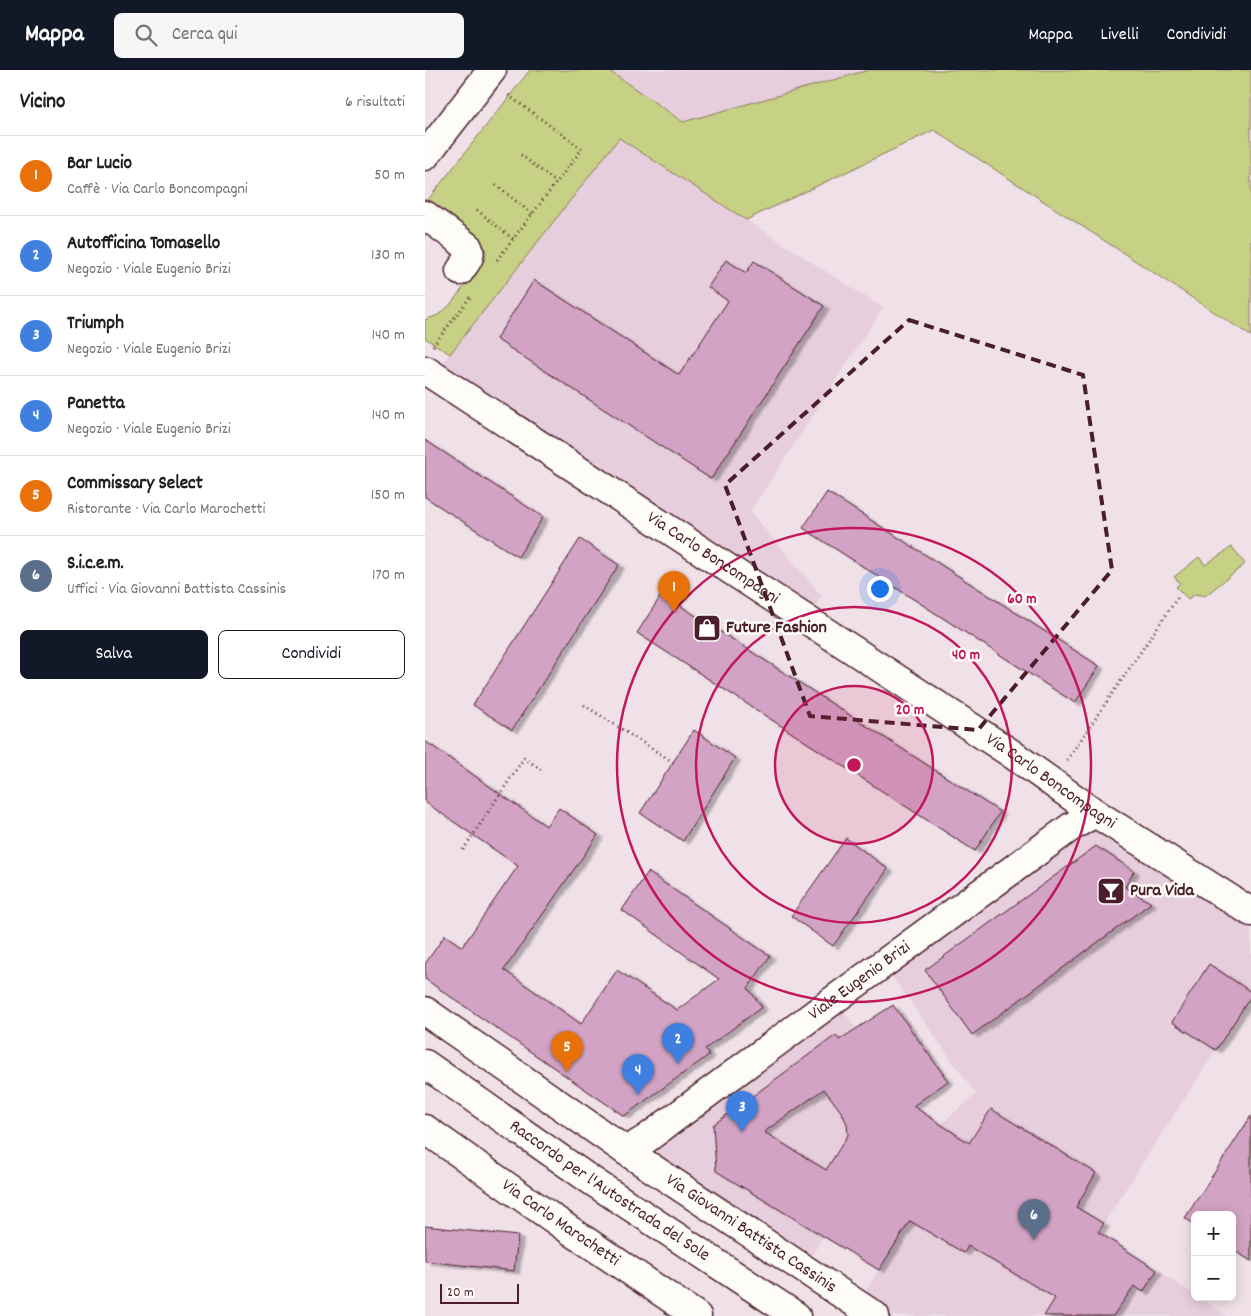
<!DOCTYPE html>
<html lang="it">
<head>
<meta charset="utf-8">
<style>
	body { margin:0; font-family:Dekko,sans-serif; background:#f6f6f6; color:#202124 }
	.controls { position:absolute; right:15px; bottom:15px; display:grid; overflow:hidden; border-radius:8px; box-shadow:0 2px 12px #0003 }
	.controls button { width:45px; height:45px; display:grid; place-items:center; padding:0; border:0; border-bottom:1px solid #e0e0e0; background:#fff; color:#202124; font:25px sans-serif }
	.scale { position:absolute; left:15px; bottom:12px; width:79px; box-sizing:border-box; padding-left:5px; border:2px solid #4a1f2b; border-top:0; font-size:14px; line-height:18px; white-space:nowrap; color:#4a1f2b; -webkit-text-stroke:4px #fdfcf7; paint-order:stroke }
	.you { position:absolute; left:454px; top:518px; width:18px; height:18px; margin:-12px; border:4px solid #fff; border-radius:50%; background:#1a73e8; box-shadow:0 0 0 8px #1a73e833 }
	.badge { display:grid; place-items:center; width:32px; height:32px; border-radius:50%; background:#111827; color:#fff; font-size:16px; font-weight:700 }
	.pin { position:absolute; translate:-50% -41px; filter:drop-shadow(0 1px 2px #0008) }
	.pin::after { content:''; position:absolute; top:26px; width:18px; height:15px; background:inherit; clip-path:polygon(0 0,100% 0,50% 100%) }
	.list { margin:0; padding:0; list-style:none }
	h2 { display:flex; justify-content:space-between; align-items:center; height:65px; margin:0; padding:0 20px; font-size:21px }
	h2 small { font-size:16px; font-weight:400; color:#757577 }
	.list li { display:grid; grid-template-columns:32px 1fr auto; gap:15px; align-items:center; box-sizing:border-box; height:80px; padding:0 20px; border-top:1px solid #e0e0e0 }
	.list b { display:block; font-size:19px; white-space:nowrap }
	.list p { margin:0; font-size:16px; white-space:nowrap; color:#757577 }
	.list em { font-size:16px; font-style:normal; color:#757577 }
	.actions { display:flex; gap:10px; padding:15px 20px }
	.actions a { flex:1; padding:11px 0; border:1px solid #111827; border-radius:8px; text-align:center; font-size:18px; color:#111827 }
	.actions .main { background:#111827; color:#fff }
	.icon { flex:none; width:28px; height:28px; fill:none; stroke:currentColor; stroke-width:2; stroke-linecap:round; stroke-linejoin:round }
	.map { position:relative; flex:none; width:826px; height:1246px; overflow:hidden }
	header { display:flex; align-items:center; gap:30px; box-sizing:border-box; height:70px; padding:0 25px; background:#111827; color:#fff }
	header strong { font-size:24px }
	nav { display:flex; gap:28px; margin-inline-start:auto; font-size:18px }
	.search { width:350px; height:45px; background:#f6f6f6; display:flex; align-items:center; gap:12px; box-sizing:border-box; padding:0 18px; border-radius:8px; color:#757577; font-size:19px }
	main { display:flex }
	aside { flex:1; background:#fff }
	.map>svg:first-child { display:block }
	.built { fill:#e7cedd }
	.green { fill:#c6d185; stroke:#887858 }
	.building { fill:#d2a3c4; stroke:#4a1f2b; fill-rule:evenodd; filter:url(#shadow) }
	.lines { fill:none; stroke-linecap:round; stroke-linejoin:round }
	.minor-casing { stroke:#4a1f2b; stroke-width:31 }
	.major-casing { stroke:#4a1f2b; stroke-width:31 }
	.highway-casing { stroke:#4a1f2b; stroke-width:31 }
	.path { stroke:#4a1f2b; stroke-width:3; stroke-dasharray:1 4; stroke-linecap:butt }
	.minor { stroke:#fdfcf7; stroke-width:28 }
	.major { stroke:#fdfcf7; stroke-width:28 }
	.highway { stroke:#fdfcf7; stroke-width:28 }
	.marked { fill:none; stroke:#4a1f2b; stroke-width:4; stroke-dasharray:10 6; stroke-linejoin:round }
	.ring { fill:none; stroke:#c2185b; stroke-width:2.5 }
	.labels { text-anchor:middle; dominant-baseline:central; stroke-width:5; stroke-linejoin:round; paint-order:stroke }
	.street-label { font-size:18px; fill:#4a1f2b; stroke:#fdfcf7 }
	.poi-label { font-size:18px; font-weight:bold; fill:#4a1f2b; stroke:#fdfcf7; text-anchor:start }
	.centre { fill:#c2185b; stroke:#fdfcf7; stroke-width:2.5 }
	.ring-label { font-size:15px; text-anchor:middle; font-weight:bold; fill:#c2185b; stroke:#fdfcf7; stroke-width:5; stroke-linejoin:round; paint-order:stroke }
</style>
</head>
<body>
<header>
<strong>Mappa</strong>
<div class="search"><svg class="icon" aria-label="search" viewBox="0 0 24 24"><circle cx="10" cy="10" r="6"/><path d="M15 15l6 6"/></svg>Cerca qui</div>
<nav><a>Mappa</a><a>Livelli</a><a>Condividi</a></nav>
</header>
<main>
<aside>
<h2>Vicino<small>6 risultati</small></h2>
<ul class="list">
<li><span class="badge" style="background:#e8710a">1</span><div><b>Bar Lucio</b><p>Caffè · Via Carlo Boncompagni</p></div><em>50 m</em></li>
<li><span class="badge" style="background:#3f7fe0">2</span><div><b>Autofficina Tomasello</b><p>Negozio · Viale Eugenio Brizi</p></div><em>130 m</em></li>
<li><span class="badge" style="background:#3f7fe0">3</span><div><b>Triumph</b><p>Negozio · Viale Eugenio Brizi</p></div><em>140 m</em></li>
<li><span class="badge" style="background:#3f7fe0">4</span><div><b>Panetta</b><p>Negozio · Viale Eugenio Brizi</p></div><em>140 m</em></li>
<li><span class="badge" style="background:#e8710a">5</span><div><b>Commissary Select</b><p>Ristorante · Via Carlo Marochetti</p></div><em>150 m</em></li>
<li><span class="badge" style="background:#5c6f8a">6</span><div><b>S.i.c.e.m.</b><p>Uffici · Via Giovanni Battista Cassinis</p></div><em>170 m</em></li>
</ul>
<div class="actions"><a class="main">Salva</a><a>Condividi</a></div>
</aside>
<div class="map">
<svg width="826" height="1246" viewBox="0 0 826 1246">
	<defs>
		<filter id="shadow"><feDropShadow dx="5.5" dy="3" stdDeviation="1" flood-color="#0004"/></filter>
	</defs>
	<rect width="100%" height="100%" fill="#f0e1e8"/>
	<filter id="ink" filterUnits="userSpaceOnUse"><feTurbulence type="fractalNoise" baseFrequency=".02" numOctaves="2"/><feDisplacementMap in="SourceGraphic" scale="10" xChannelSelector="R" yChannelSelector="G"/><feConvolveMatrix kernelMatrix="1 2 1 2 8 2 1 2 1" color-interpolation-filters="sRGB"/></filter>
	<g filter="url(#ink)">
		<path class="built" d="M183 0H444L258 52Z
			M194 68 458 238 325 442 397 526 382 550 8 305Z
			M657 750 826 842V926L673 1162 770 1225V1227H774L802 1246H450L432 1234 476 1165 422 1131 378 1198 201 1081 410 929 484 1034 516 1054 551 1024 458 894Z"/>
		<path class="green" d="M105 0H183L258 52 444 0H826V266L509 60 321 150 194 68 25 284 0 268V250L13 245 24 236 59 191C63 182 61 177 54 170L2 131Z
			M807 477 820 494 780 526 770 524 763 529 751 517 755 513 749 507 774 487 780 495Z"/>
		<path class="building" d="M301 190 321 203 329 191 399 236 286 409 71 269 109 210 254 305 303 231 283 217Z
			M0 370 118 447 93 487 0 427Z
			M402 422 674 596 650 633 378 458Z
			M155 469 194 495 87 660 48 635Z
			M237 524 575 742 550 781 212 563Z
			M269 660 310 688 258 771 215 743Z
			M0 671 121 756 134 738 173 765 79 900 156 954 192 900 252 940 294 909 197 840 223 802 345 886 323 918 337 937 280 979 284 985 199 1046 0 909V894L20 865 37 877 93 796 0 732Z
			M421 768 463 799 408 876 366 846Z
			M671 776 709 801 700 817 726 833 547 965 500 900Z
			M784 894 826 922V926L791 980 747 952Z
			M468 935 523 1011 488 1036 544 1073 566 1039 671 1103 651 1137 679 1154 673 1162 732 1200 718 1222 709 1216 688 1246H619L630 1228 543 1176 539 1183 485 1151 454 1200 291 1101 288 1055 411 965 414 970ZM399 1019 417 1043 422 1054 423 1065 401 1100 339 1062Z
			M826 1046V1191L807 1179V1145H770V1155L760 1148Z
			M0 1156 93 1166 89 1201 0 1191Z"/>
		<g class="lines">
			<defs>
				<g id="minor">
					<path d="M0 86 67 0"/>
					<path d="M0 145 43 177C48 186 40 193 35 201"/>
					<path id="s1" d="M0 300 584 682 670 743 826 842"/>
					<path id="s2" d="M201 1081 221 1069 410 929 646 757 670 743"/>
				</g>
				<g id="major">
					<path id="s3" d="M0 941 201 1081 450 1246"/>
				</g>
				<g id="highway">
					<path id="s4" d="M0 994 164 1109 371 1246"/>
					<path id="s5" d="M0 1059 143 1159 272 1246"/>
				</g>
			</defs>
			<use href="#minor" class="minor-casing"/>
			<use href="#major" class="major-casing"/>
			<use href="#highway" class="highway-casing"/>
			<path class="path" d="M96 85 131 112
				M71 115 107 144
				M52 140 88 169
				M72 190 157 79 83 25
				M8 276 45 227
				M159 635 248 692
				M642 690 753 527
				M38 780 99 688 117 700"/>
			<use href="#minor" class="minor"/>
			<use href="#major" class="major"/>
			<use href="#highway" class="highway"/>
		</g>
	</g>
	<path class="marked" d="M484 250 658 305 687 500 553 660 385 646 300 415Z"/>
	<circle cx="429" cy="695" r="79" fill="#c2185b" fill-opacity=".12"/>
	<g class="ring">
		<circle cx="429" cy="695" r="79"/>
		<circle cx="429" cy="695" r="158"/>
		<circle cx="429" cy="695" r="237"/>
	</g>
	<defs>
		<symbol id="shop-square" viewBox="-11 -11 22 22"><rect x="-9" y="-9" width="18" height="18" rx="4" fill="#4a1f2b" stroke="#fdfcf7"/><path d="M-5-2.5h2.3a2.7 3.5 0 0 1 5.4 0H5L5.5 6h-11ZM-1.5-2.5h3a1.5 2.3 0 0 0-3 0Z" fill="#fff"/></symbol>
		<symbol id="bar-square" viewBox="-11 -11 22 22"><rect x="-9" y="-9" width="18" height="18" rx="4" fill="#4a1f2b" stroke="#fdfcf7"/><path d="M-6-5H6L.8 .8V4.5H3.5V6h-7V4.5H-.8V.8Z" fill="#fff"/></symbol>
	</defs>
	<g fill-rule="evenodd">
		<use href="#shop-square" x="266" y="542" width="32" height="32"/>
		<use href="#bar-square" x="670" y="805" width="32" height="32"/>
	</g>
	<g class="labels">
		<g class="street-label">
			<text stroke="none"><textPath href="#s1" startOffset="344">Via Carlo Boncompagni</textPath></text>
			<text stroke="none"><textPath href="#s1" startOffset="749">Via Carlo Boncompagni</textPath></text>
			<text stroke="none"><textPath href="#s2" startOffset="289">Viale Eugenio Brizi</textPath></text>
			<text stroke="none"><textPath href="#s4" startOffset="224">Raccordo per l'Autostrada del Sole</textPath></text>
			<text stroke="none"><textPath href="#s5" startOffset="165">Via Carlo Marochetti</textPath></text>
			<text stroke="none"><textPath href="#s3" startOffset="395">Via Giovanni Battista Cassinis</textPath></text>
		</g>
		<g class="poi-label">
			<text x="301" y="558">Future Fashion</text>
			<text x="705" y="821">Pura Vida</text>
		</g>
	</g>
	<circle cx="429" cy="695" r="8" class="centre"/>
	<g class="ring-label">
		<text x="597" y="533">60 m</text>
		<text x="541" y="589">40 m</text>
		<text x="485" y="644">20 m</text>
	</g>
</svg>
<div class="controls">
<button>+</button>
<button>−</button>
</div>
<div class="scale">20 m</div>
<div class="you"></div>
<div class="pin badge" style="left:249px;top:542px;background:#e8710a">1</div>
<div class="pin badge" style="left:253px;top:994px;background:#3f7fe0">2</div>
<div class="pin badge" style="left:317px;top:1062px;background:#3f7fe0">3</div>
<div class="pin badge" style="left:213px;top:1025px;background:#3f7fe0">4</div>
<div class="pin badge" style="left:142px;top:1002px;background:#e8710a">5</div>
<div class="pin badge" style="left:609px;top:1170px;background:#5c6f8a">6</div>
</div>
</main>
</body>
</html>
